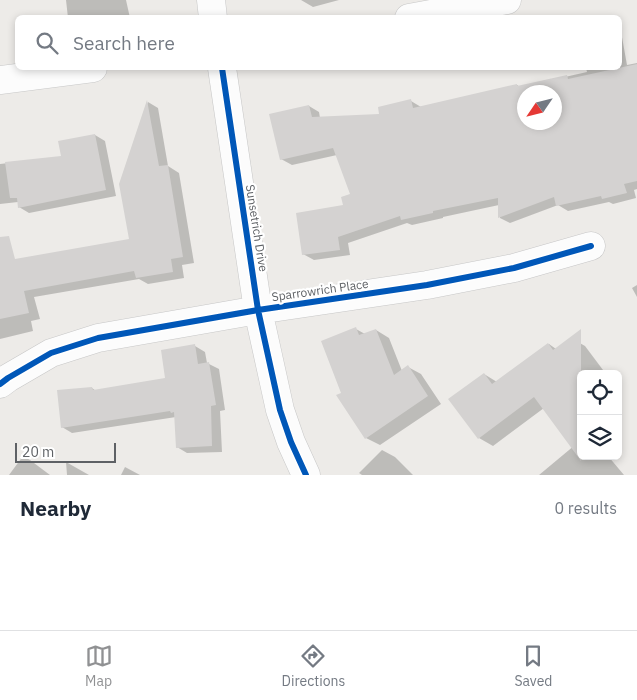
<!DOCTYPE html>
<html lang="en">
<head>
<meta charset="utf-8">
<style>
	body { margin:0; font-family:"IBM Plex Sans",sans-serif; background:#f6f6f7; color:#1f2937 }
	.controls { position:absolute; right:15px; bottom:15px; display:grid; overflow:hidden; border-radius:8px; box-shadow:0 2px 8px #0003 }
	.controls button { width:45px; height:45px; display:grid; place-items:center; padding:0; border:0; border-bottom:1px solid #e0e1e3; background:#fff; color:#1f2937; font:25px sans-serif }
	.compass { position:absolute; left:517px; top:85px; width:45px; height:45px; border-radius:50%; background:#fff; box-shadow:0 2px 8px #0003; rotate:235deg }
	.scale { position:absolute; left:15px; bottom:12px; width:101px; box-sizing:border-box; padding-left:5px; border:2px solid #5e6165; border-top:0; font-size:14px; line-height:18px; white-space:nowrap; color:#5e6165; -webkit-text-stroke:4px #fff; paint-order:stroke }
	.list { margin:0; padding:0; list-style:none }
	h2 { display:flex; justify-content:space-between; align-items:center; height:65px; margin:0; padding:0 20px; font-size:21px }
	h2 small { font-size:16px; font-weight:400; color:#747a83 }
	.icon { flex:none; width:28px; height:28px; fill:none; stroke:currentColor; stroke-width:2; stroke-linecap:round; stroke-linejoin:round }
	.map { position:relative; flex:none; width:637px; height:475px; overflow:hidden }
	.search { position:absolute; background:#fff; box-shadow:0 2px 8px #0003; left:15px; right:15px; top:15px; height:55px; display:flex; align-items:center; gap:12px; box-sizing:border-box; padding:0 18px; border-radius:8px; color:#747a83; font-size:19px }
	.sheet { height:155px; background:#fff }
	nav { display:flex; justify-content:space-around; align-items:center; box-sizing:border-box; height:70px; border-top:1px solid #e0e1e3; background:#fff; font-size:14px; color:#747a83 }
	nav a { display:grid; justify-items:center; gap:2px }
	nav .on { color:#909193 }
	.map>svg:first-child { display:block }
	.shadow { fill:#0003; fill-rule:evenodd }
	.building { fill:#d4d2d1; fill-rule:evenodd }
	.lines { fill:none; stroke-linecap:round; stroke-linejoin:round }
	.street-casing { stroke:#c7c7c7; stroke-width:29 }
	.secondary-casing { stroke:#c7c7c7; stroke-width:29 }
	.street { stroke:#fcfcfc; stroke-width:28 }
	.secondary { stroke:#fcfcfc; stroke-width:28 }
	.cycleway-casing { stroke:#fff; stroke-width:9 }
	.cycleway { stroke:#0057b8; stroke-width:6 }
	.labels { text-anchor:middle; dominant-baseline:central; stroke-width:4.5; stroke-linejoin:round; paint-order:stroke }
	.street-label { font-size:12px; fill:#5e6165; stroke:#fff }
</style>
</head>
<body>
<div class="map">
<svg width="637" height="475" viewBox="0 0 637 475">
	<rect width="100%" height="100%" fill="#edebe8"/>
	<path class="shadow" d="M66 0H126L130 18H68Z
		M301 0H339L313 7Z
		M620 26 627 65 637 63V189L634 190 636 198 613 204 609 202 568 211 558 205 510 223 500 218 499 205 443 217V218L412 225 407 223 348 243 350 255 314 260 303 254 345 206 351 195 337 155 292 165 281 159 309 106 319 112 320 118 381 115 411 101 421 107 517 85 520 87 587 72 586 68H620ZM524 92H554V122H524Z
		M148 102 158 108 168 166 179 173 194 263 182 265 184 278 148 284 139 279 34 297 40 319 31 321 33 331 0 339V263L130 240 120 184Z
		M95 135 105 141 116 196 29 213 19 207 18 202 0 204V164L62 157Z
		M637 285V297L632 288Z
		M356 329 365 334 376 330 389 338 402 371 408 367 421 374 441 404 380 445 366 438 343 393Z
		M571 338 585 346 606 374H581L544 408 493 446 479 438 484 374 497 382 549 344 556 349Z
		M195 346 205 352 207 363 219 369 225 410 220 411 222 452 187 453 177 447 176 417 72 433 62 427 92 388 96 391 167 379Z
		M581 440V456H608L624 475H539Z
		M382 450 395 457 413 475H362L359 473Z
		M23 456 30 460 50 475H9Z
		M66 462 89 475H67Z
		M125 467 140 475H121Z"/>
	<path class="building" d="M637 64V181L624 184 627 193 602 199 601 196 556 206 554 197 498 218V198L433 211V213L401 220 400 216 338 237 340 250 302 255 296 213 343 205 341 197 350 194 333 148 280 160 269 114 309 105 312 117 379 114 378 107 411 99 413 108 517 84V86L567 75 568 79ZM524 92H554V122H524Z
		M147 100 159 166 168 165 183 257 171 259 173 272 136 278 134 271 24 291 29 313 0 319V237L9 236 15 259 129 239 119 184Z
		M95 134 106 190 18 208 17 198H10L5 162 61 156 58 141Z
		M356 327 359 335 376 329 394 375 408 365 428 396 365 439 336 395 341 393 321 341Z
		M581 329V461L534 397 478 439 448 399 484 373 492 384 548 343 553 350Z
		M195 344 198 364 209 362 216 405 211 406 212 446 176 448 174 412 171 413 170 411 61 428 57 390 92 387 93 390 165 378 161 350Z"/>
	<g class="lines">
		<defs>
			<path id="street" d="M211 0 213 18
				M222 68 258 310 280 410 291 442 306 475
				M0 384 8 378 51 353 98 338 258 310 427 285 514 268 591 246"/>
			<path id="secondary" d="M409 18 507 0
				M0 80 93 68"/>
		</defs>
		<use href="#street" class="street-casing"/>
		<use href="#secondary" class="secondary-casing"/>
		<use href="#street" class="street"/>
		<use href="#secondary" class="secondary"/>
		<defs>
			<path id="cycleway" d="M222 68 258 310 280 410 291 442 306 475
				M0 384 8 378 51 353 98 338 258 310 427 285 514 268 591 246"/>
		</defs>
		<use href="#cycleway" class="cycleway-casing"/>
		<use href="#cycleway" class="cycleway"/>
	</g>
	<g class="labels">
		<g class="street-label">
			<text transform="translate(257 228) rotate(81)">Sunsetrich Drive</text>
			<text transform="translate(320 290) rotate(-8)">Sparrowrich Place</text>
		</g>
	</g>
</svg>
<div class="controls">
<button><svg class="icon" aria-label="locate" viewBox="0 0 24 24"><circle cx="12" cy="12" r="6"/><path d="M12 2v4M12 18v4M2 12h4M18 12h4"/></svg></button>
<button><svg class="icon" aria-label="layers" viewBox="0 0 24 24"><path d="M12 4l9 5-9 5-9-5zM3 14l9 5 9-5"/></svg></button>
</div>
<svg class="compass" viewBox="-18 -18 36 36"><path d="M0-13l5 13h-10z" fill="#e53935"/><path d="M0 13l5-13h-10z" fill="#747a83"/></svg>
<div class="scale">20 m</div>
<div class="search"><svg class="icon" aria-label="search" viewBox="0 0 24 24"><circle cx="10" cy="10" r="6"/><path d="M15 15l6 6"/></svg>Search here</div>
</div>
<section class="sheet">
<h2>Nearby<small>0 results</small></h2>
<ul class="list">
</ul>
</section>
<nav>
<a class="on"><svg class="icon" aria-label="map" viewBox="0 0 24 24"><path d="M3 6l6-2 6 2 6-2v14l-6 2-6-2-6 2zM9 4v14M15 6v14"/></svg>Map</a>
<a><svg class="icon" aria-label="directions" viewBox="0 0 24 24"><path d="M12 3l9 9-9 9-9-9zM9 14v-3h6M13 9l2 2-2 2"/></svg>Directions</a>
<a><svg class="icon" aria-label="saved" viewBox="0 0 24 24"><path d="M7 4h10v16l-5-4-5 4z"/></svg>Saved</a>
</nav>
</body>
</html>
